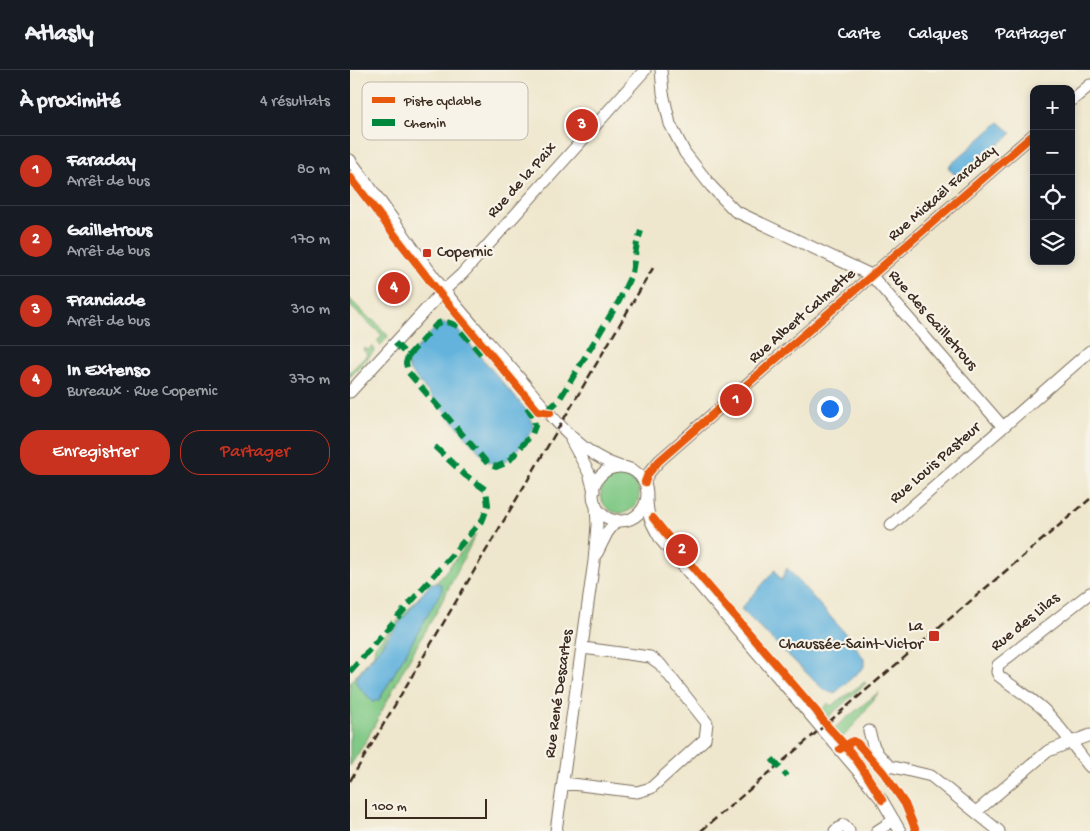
<!DOCTYPE html>
<html lang="fr">
<head>
<meta charset="utf-8">
<style>
	body { margin:0; font-family:"Gochi Hand",sans-serif; background:#20242c; color:#f1f3f6 }
	.controls { position:absolute; right:15px; top:15px; display:grid; overflow:hidden; border-radius:10px; box-shadow:0 2px 8px #0003 }
	.controls button { width:45px; height:45px; display:grid; place-items:center; padding:0; border:0; border-bottom:1px solid #363941; background:#171b24; color:#f1f3f6; font:25px sans-serif }
	.scale { position:absolute; left:15px; bottom:12px; width:122px; box-sizing:border-box; padding-left:5px; border:2px solid #3b2a1e; border-top:0; font-size:14px; line-height:18px; white-space:nowrap; color:#3b2a1e; -webkit-text-stroke:4px #f7f3e8; paint-order:stroke }
	.you { position:absolute; left:479px; top:338px; width:18px; height:18px; margin:-12px; border:4px solid #fff; border-radius:50%; background:#1a73e8; box-shadow:0 0 0 8px #1a73e833 }
	.badge { display:grid; place-items:center; width:32px; height:32px; border-radius:50%; background:#c8321e; color:#fff; font-size:16px; font-weight:700 }
	.pin { position:absolute; translate:-50% -50%; border:2px solid #fff; box-shadow:0 1px 5px #0006 }
	.list { margin:0; padding:0; list-style:none }
	h2 { display:flex; justify-content:space-between; align-items:center; height:65px; margin:0; padding:0 20px; font-size:21px }
	h2 small { font-size:16px; font-weight:400; color:#9ea1a6 }
	.list li { display:grid; grid-template-columns:32px 1fr auto; gap:15px; align-items:center; box-sizing:border-box; height:70px; padding:0 20px; border-top:1px solid #363941 }
	.list b { display:block; font-size:19px; white-space:nowrap }
	.list p { margin:0; font-size:16px; white-space:nowrap; color:#9ea1a6 }
	.list em { font-size:16px; font-style:normal; color:#9ea1a6 }
	.actions { display:flex; gap:10px; padding:15px 20px }
	.actions a { flex:1; padding:11px 0; border:1px solid #c8321e; border-radius:20px; text-align:center; font-size:18px; color:#c8321e }
	.actions .main { background:#c8321e; color:#fff }
	.icon { flex:none; width:28px; height:28px; fill:none; stroke:currentColor; stroke-width:2; stroke-linecap:round; stroke-linejoin:round }
	.map { position:relative; flex:none; width:740px; height:761px; overflow:hidden }
	header { display:flex; align-items:center; gap:30px; box-sizing:border-box; height:70px; padding:0 25px; background:#171b24; border-bottom:1px solid #363941 }
	header strong { font-size:24px }
	nav { display:flex; gap:28px; margin-inline-start:auto; font-size:18px }
	main { display:flex }
	aside { flex:1; background:#171b24 }
	.map>svg:first-child { display:block }
	.green { fill:#81c986; stroke:#5e7a52 }
	.water { fill:#63b3dd; stroke:#4f6e7e }
	.lines { fill:none; stroke-linecap:round; stroke-linejoin:round }
	.minor-casing { stroke:#7a6c5b; stroke-width:13 }
	.minor { stroke:#fff; stroke-width:11 }
	.rail { stroke:#3b2a1e; stroke-width:2.5; stroke-dasharray:8 4; stroke-linecap:butt }
	.quiet { stroke:#00873e; stroke-width:6; stroke-dasharray:12 6; stroke-linecap:butt }
	.cycleway-casing { stroke:#f7f3e8; stroke-width:11 }
	.cycleway { stroke:#e8590c; stroke-width:8 }
	.poi-dot { fill:#c8321e; stroke:#f7f3e8; stroke-width:2 }
	.labels { text-anchor:middle; dominant-baseline:central; stroke-width:4.5; stroke-linejoin:round; paint-order:stroke }
	.street-label { font-size:16px; fill:#3b2a1e; stroke:#f7f3e8 }
	.poi-label { font-size:16px; fill:#3b2a1e; stroke:#f7f3e8; text-anchor:start }
	.key { fill:#f7f3e8; stroke:#bfb7ab; stroke-width:1 }
	.key-label { font-size:14px; fill:#3b2a1e }
</style>
</head>
<body>
<header>
<strong>Atlasly</strong>
<nav><a>Carte</a><a>Calques</a><a>Partager</a></nav>
</header>
<main>
<aside>
<h2>À proximité<small>4 résultats</small></h2>
<ul class="list">
<li><span class="badge">1</span><div><b>Faraday</b><p>Arrêt de bus</p></div><em>80 m</em></li>
<li><span class="badge">2</span><div><b>Gailletrous</b><p>Arrêt de bus</p></div><em>170 m</em></li>
<li><span class="badge">3</span><div><b>Franciade</b><p>Arrêt de bus</p></div><em>310 m</em></li>
<li><span class="badge">4</span><div><b>In Extenso</b><p>Bureaux · Rue Copernic</p></div><em>370 m</em></li>
</ul>
<div class="actions"><a class="main">Enregistrer</a><a>Partager</a></div>
</aside>
<div class="map">
<svg width="740" height="761" viewBox="0 0 740 761">
	<rect width="100%" height="100%" fill="#f7f3e8"/>
	<filter id="ink" filterUnits="userSpaceOnUse"><feTurbulence type="fractalNoise" baseFrequency=".02" numOctaves="2"/><feDisplacementMap in="SourceGraphic" scale="10" xChannelSelector="R" yChannelSelector="G"/><feConvolveMatrix kernelMatrix="1 2 1 2 8 2 1 2 1" color-interpolation-filters="sRGB"/></filter>
	<filter id="wash" filterUnits="userSpaceOnUse"><feTurbulence type="fractalNoise" baseFrequency=".0096" numOctaves="4" result="noise"/><feDisplacementMap in="SourceGraphic" scale="20" xChannelSelector="R" yChannelSelector="G"/><feGaussianBlur stdDeviation="1.12" result="paint"/><feColorMatrix in="noise" values="0 0 0 0 0 0 0 0 0 0 0 0 0 0 0 0 0 1.4 0 .05"/><feComposite in="paint" operator="in"/></filter>
	<g filter="url(#wash)">
		<rect width="100%" height="100%" fill="#efe7cd"/>
		<path class="green" d="M0 229 21 250H24L38 266 31 275 27 272 32 265 0 236Z
			M22 276 25 280 0 307V302L18 284 13 280 14 278 18 280Z
			M251 424a19 19 0 1 1 38 0a19 19 0 1 1-38 0Z
			M126 464 87 541 58 591 16 671 0 696V613L24 584 25 576 72 524C62 543 36 561 30 579 27 587 29 619 29 630L58 579 91 515 86 513Z
			M515 612 516 613 474 651 471 640 478 633 481 636Z
			M529 622 509 649 492 668 482 660Z"/>
		<path class="water" d="M649 52 662 63 609 110 598 97Z
			M94 253 104 256 178 342C180 346 183 352 183 357 182 365 157 393 149 394 145 395 142 393 138 392L59 300 57 292 59 287 88 255Z
			M437 498 501 570 514 589V597L485 623 474 620 391 539 425 500 431 511Z
			M81 513H86L91 514 92 520 29 630 23 632 6 613V608Z"/>
	</g>
	<g filter="url(#ink)">
		<g class="lines">
			<defs>
				<path id="minor" d="M311 0 313 23 320 54 335 83 361 116 385 141 521 205 653 357
					M721 31 740 15
					M0 90C32 132 61 177 93 219 116 249 143 277 167 305 196 339 227 384 271 397
					M0 322 90 224 112 204 295 0
					M221 370 239 403 244 421
					M243 424a27 27 0 1 1 54 0a27 27 0 1 1-54 0Z
					M295 412 298 404 309 391 684 64
					M297 428C297 447 302 454 311 470L514 708 532 730 550 761
					M541 455 740 281
					M247 483 257 463 267 450
					M740 523 648 595 647 602 649 606C663 617 680 627 693 639 711 656 724 678 740 697
					M519 661 523 675 528 684 539 696 581 706 649 761
					M214 713 287 722 301 718 355 669 357 653 310 594 300 587 233 578
					M626 742 698 681 740 665
					M206 761 244 491 247 455 246 435
					M485 761 494 755 499 761
					M527 761 544 750"/>
			</defs>
			<use href="#minor" class="minor-casing"/>
			<use href="#minor" class="minor"/>
			<path class="rail" d="M0 711 303 198
				M351 761 740 429"/>
			<path class="quiet" d="M45 273 58 286 56 293 58 302 138 394 146 397 158 392 182 364 185 356 184 348 177 337
				M58 286 87 254 93 251 106 255 131 284
				M198 340 209 330 269 231 282 203 287 173 291 161
				M0 602 133 449 138 435 136 420 115 405 83 375
				M422 689 437 706"/>
			<defs>
				<path id="cycleway" d="M0 107 90 224 188 341 200 343
					M295 412 298 404 309 391 684 64
					M303 448 355 512 467 642C475 656 487 665 497 678 511 694 521 712 532 730
					M490 679 503 671 507 673 533 702 555 734 566 761"/>
			</defs>
			<use href="#cycleway" class="cycleway-casing"/>
			<use href="#cycleway" class="cycleway"/>
		</g>
	</g>
	<g class="poi-dot">
		<rect x="72" y="178" width="10" height="10" rx="2.5"/>
		<rect x="578" y="560" width="12" height="12" rx="2.5"/>
	</g>
	<g class="labels">
		<g class="street-label">
			<text transform="translate(173 111) rotate(-48)">Rue de la Paix</text>
			<text transform="translate(593 124) rotate(-41)">Rue Mickaël Faraday</text>
			<text transform="translate(453 247) rotate(-41)">Rue Albert Calmette</text>
			<text transform="translate(582 251) rotate(49)">Rue des Gailletrous</text>
			<text transform="translate(586 394) rotate(-41)">Rue Louis Pasteur</text>
			<text transform="translate(676 553) rotate(-39)">Rue des Lilas</text>
			<text transform="translate(210 624) rotate(-82)">Rue René Descartes</text>
		</g>
		<g class="poi-label">
			<text x="87" y="183">Copernic</text>
			<text x="573" y="557" text-anchor="end">La<tspan x="573" dy="18">Chaussée-Saint-Victor</tspan></text>
		</g>
	</g>
	<rect x="12" y="12" width="166" height="58" rx="8" class="key"/>
	<rect x="22" y="27" width="23" height="6" fill="#e8590c"/>
	<rect x="22" y="49" width="23" height="7" fill="#00873e"/>
	<g class="key-label">
		<text x="54" y="35">Piste cyclable</text>
		<text x="54" y="57">Chemin</text>
	</g>
</svg>
<div class="controls">
<button>+</button>
<button>−</button>
<button><svg class="icon" aria-label="locate" viewBox="0 0 24 24"><circle cx="12" cy="12" r="6"/><path d="M12 2v4M12 18v4M2 12h4M18 12h4"/></svg></button>
<button><svg class="icon" aria-label="layers" viewBox="0 0 24 24"><path d="M12 4l9 5-9 5-9-5zM3 14l9 5 9-5"/></svg></button>
</div>
<div class="scale">100 m</div>
<div class="you"></div>
<div class="pin badge" style="left:386px;top:330px">1</div>
<div class="pin badge" style="left:332px;top:480px">2</div>
<div class="pin badge" style="left:232px;top:55px">3</div>
<div class="pin badge" style="left:44px;top:218px">4</div>
</div>
</main>
</body>
</html>
